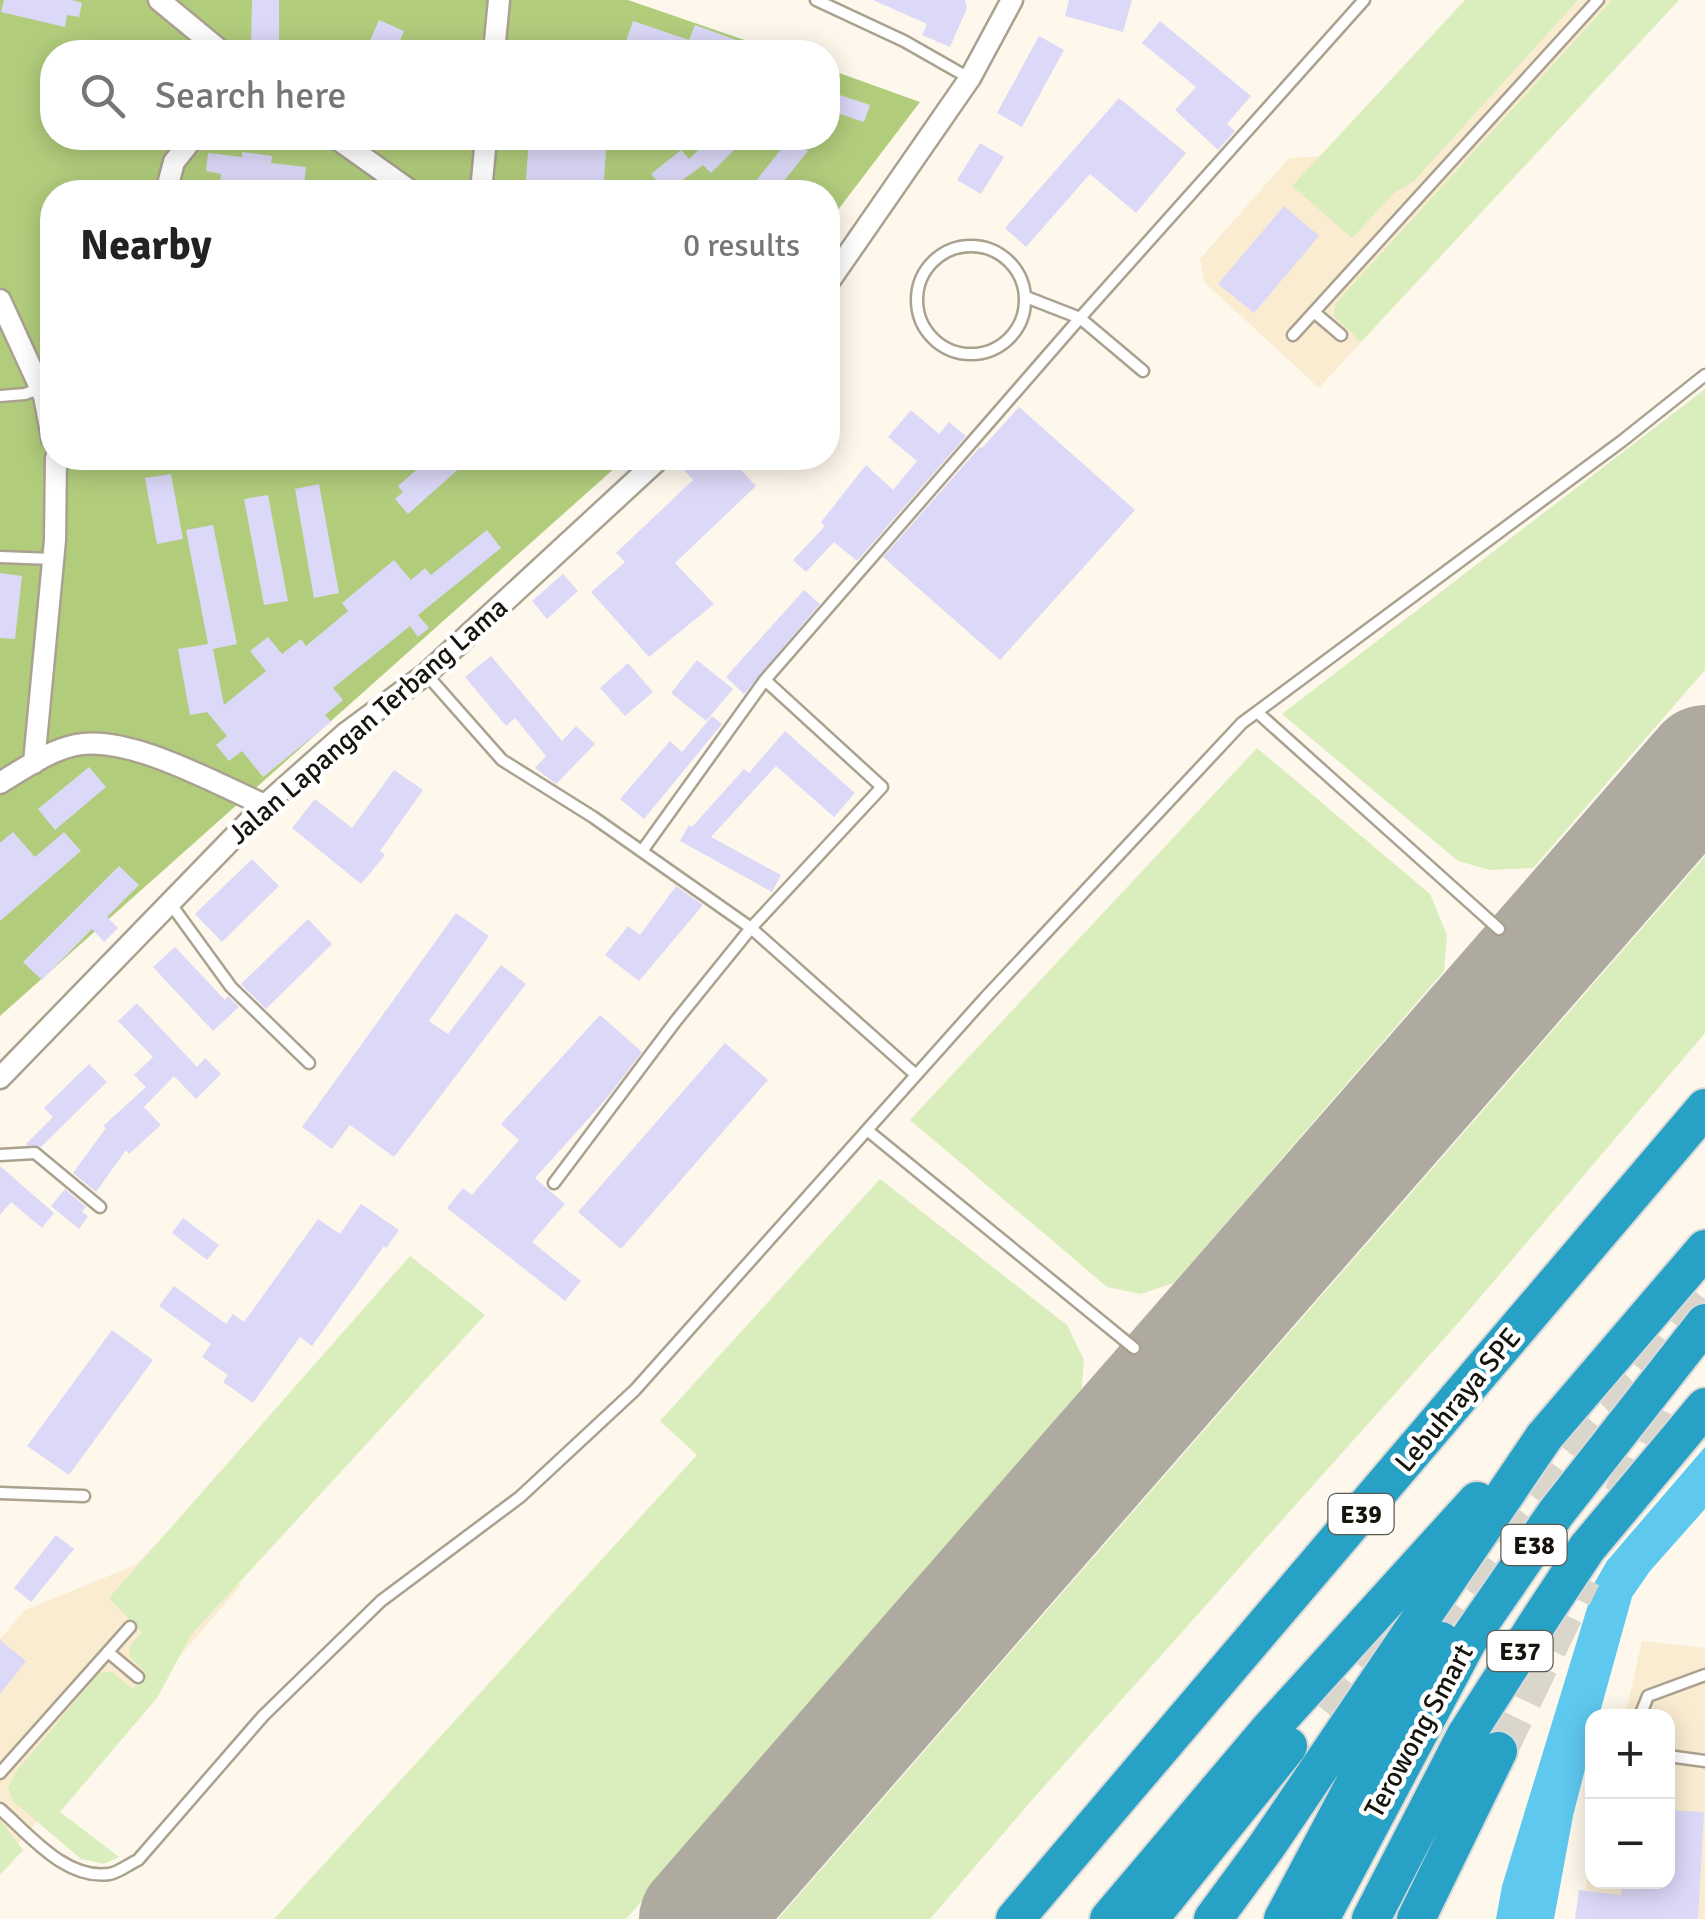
<!DOCTYPE html>
<html lang="en">
<head>
<meta charset="utf-8">
<style>
	body { margin:0; font-family:Signika,sans-serif; background:#f6f6f6; color:#222 }
	.controls { position:absolute; right:30px; bottom:30px; display:grid; overflow:hidden; border-radius:20px; box-shadow:0 5px 25px #0003 }
	.controls button { width:90px; height:90px; display:grid; place-items:center; padding:0; border:0; border-bottom:2px solid #e0e0e0; background:#fff; color:#222; font:50px sans-serif }
	.list { margin:0; padding:0; list-style:none }
	h2 { display:flex; justify-content:space-between; align-items:center; height:130px; margin:0; padding:0 40px; font-size:42px }
	h2 small { font-size:32px; font-weight:400; color:#767676 }
	.icon { flex:none; width:55px; height:55px; fill:none; stroke:currentColor; stroke-width:2; stroke-linecap:round; stroke-linejoin:round }
	.map { position:relative; flex:none; width:1705px; height:1919px; overflow:hidden }
	.search { position:absolute; background:#fff; box-shadow:0 5px 25px #0003; left:40px; top:40px; width:800px; height:110px; display:flex; align-items:center; gap:25px; box-sizing:border-box; padding:0 35px; border-radius:40px; color:#767676; font-size:38px }
	.panel { position:absolute; background:#fff; box-shadow:0 5px 25px #0003; left:40px; top:180px; width:800px; height:290px; border-radius:40px }
	.map>svg:first-child { display:block }
	.built { fill:#f9ecd1 }
	.green { fill:#daedbc }
	.forest { fill:#b1cd7c }
	.water { fill:#5fc8ef }
	.lines { fill:none; stroke-linecap:round; stroke-linejoin:round }
	.runway { stroke:#afaaa0; stroke-width:118 }
	.building { fill:#dcd8f8 }
	.motorway-tunnel { stroke:#dbd6cb; stroke-width:38; stroke-dasharray:38 19; stroke-linecap:butt }
	.service-casing { stroke:#aaa18f; stroke-width:15 }
	.minor-casing { stroke:#aaa18f; stroke-width:25 }
	.motorway-casing { stroke:#dad9d8; stroke-width:42 }
	.service { stroke:#fff; stroke-width:10 }
	.minor { stroke:#fff; stroke-width:20 }
	.motorway { stroke:#27a2c6; stroke-width:38 }
	.labels { text-anchor:middle; dominant-baseline:central; stroke-width:9; stroke-linejoin:round; paint-order:stroke }
	.shield { fill:#fff; stroke:#5d5a56; stroke-width:2.5 }
	.shield-label { font-size:25px; font-weight:bold; fill:#17130d }
	.street-label { font-size:28px; fill:#17130d; stroke:#fff }
</style>
</head>
<body>
<div class="map">
<svg width="1705" height="1919" viewBox="0 0 1705 1919">
	<rect width="100%" height="100%" fill="#fef8ec"/>
	<path class="built" d="M1471 0H1676L1319 388 1204 282 1200 259 1289 158 1322 156Z
		M171 1529 241 1585 0 1865V1639L25 1610 135 1565Z
		M1642 1641 1705 1648V1919H1579L1592 1858V1882H1668V1716H1625Z"/>
	<path class="green" d="M1465 0H1578L1414 181 1394 193 1352 238 1292 186Z
		M1612 0H1679L1361 342 1334 316 1335 304Z
		M1705 389V670L1533 868 1490 870 1458 861 1282 714Z
		M1257 748 1430 894 1447 935 1444 971 1174 1283 1141 1294 1107 1287 910 1120Z
		M1705 856V1033L1459 1322 1032 1800 930 1919H778Z
		M880 1179 1067 1325 1084 1360 1081 1397 626 1919H274L697 1455 660 1421Z
		M410 1256 485 1315 191 1635 157 1698 60 1812 119 1857 104 1864 81 1859 13 1801 8 1788 15 1773 100 1672H112L133 1689 146 1673 129 1656 130 1645 142 1633 109 1598Z
		M0 1820 23 1850 0 1875Z"/>
	<path class="forest" d="M0 0H628L779 52H52V138H828V69L920 102 828 223V192H52V458H626L0 1016Z"/>
	<path class="water" d="M1705 1447V1509L1650 1571 1632 1597 1599 1716H1592V1742L1573 1816 1554 1919H1496L1502 1886 1595 1582 1607 1561Z"/>
	<g class="lines">
		<path class="runway" d="M698 1919 1705 764"/>
	</g>
	<path class="building" d="M4 0H72L82 3 79 17 67 15 65 27 1 12Z
		M252 0H279V47H251Z
		M873 0H965L967 8 950 47 922 35 927 24Z
		M1069 0H1132L1123 32 1065 16Z
		M379 20 404 31 395 52H365Z
		M633 21 689 40 695 25 769 52H651L625 44Z
		M1160 21 1251 96 1227 124 1235 131 1218 150 1175 110 1196 87 1142 43Z
		M1039 36 1064 50 1022 127 997 113Z
		M828 91 870 105 864 122 828 110Z
		M1119 98 1186 153 1136 213 1090 174 1026 247 1005 228Z
		M529 138H607L603 192H525Z
		M711 138H728L737 147 711 173 703 165 666 192 651 174 681 150 689 159Z
		M790 138 808 151 775 192H747Z
		M980 143 1004 157 981 194 957 180Z
		M242 152 272 156 271 163 306 167 304 185 291 184 290 192H277L269 191V187L243 184 242 188 220 185 221 174 206 171 208 153 242 157Z
		M1284 206 1319 236 1254 313 1218 284Z
		M1019 407 1135 510 1000 660 883 557 980 447 982 448Z
		M911 410 939 434 949 422 966 436 857 561 834 542 806 572 793 560 825 526 821 522 866 465 893 490 917 461 888 437Z
		M430 458 435 464 443 458H471L408 514 395 499 403 492 398 486Z
		M673 458H701L709 466 717 458H752L740 469 756 486 675 563 714 604 649 657 591 592 625 562 616 553 693 480Z
		M171 474 183 539 157 544 145 478Z
		M319 484 339 593 314 598 295 489Z
		M268 495 288 601 264 605 244 499Z
		M213 525 237 644 213 649 224 705 266 671 250 651 268 637 282 654 301 639 306 646 348 611 342 603 394 560 411 580 425 568 431 575 487 530 501 548 418 615 429 628 418 637 410 626 333 688 343 700 325 715 331 722 263 777 242 751 229 761 216 745 227 736 207 712 190 715 178 649 208 644 186 530Z
		M0 573 22 576 15 639 0 638Z
		M563 574 578 591 547 619 532 601Z
		M804 590 820 604 744 694 726 677Z
		M491 656 562 741 576 726 595 744 556 784 535 768 546 756 515 718 506 726 465 677Z
		M697 660 733 689 706 721 671 693Z
		M628 663 653 692 625 716 600 688Z
		M712 716 722 724 644 819 620 799 670 741 682 752Z
		M785 731 855 793 834 817 776 766 711 837 781 875 772 892 680 841 689 825 692 827 744 769 749 773Z
		M89 767 106 787 55 830 38 809Z
		M394 770 423 790 380 851 385 855 361 884 292 828 315 799 352 828Z
		M13 832 35 857 64 832 81 851 0 921V843Z
		M252 859 279 886 222 942 195 914Z
		M119 866 139 885 107 917 118 928 104 942 92 929 42 980 23 962Z
		M676 886 703 905 639 981 605 955 628 926 640 935Z
		M456 913 489 936 429 1021 448 1034 501 965 526 984 394 1157 350 1125 332 1149 302 1127Z
		M308 919 332 944 266 1009 241 984Z
		M175 947 225 1000 228 996 239 1007 213 1031 153 967Z
		M137 1003 197 1067 205 1058 221 1074 196 1099 174 1076 144 1107 161 1125 129 1154 126 1150 96 1192 73 1173 106 1128 103 1126 146 1087 134 1075 153 1057 118 1021Z
		M600 1015 642 1052 607 1098 535 1178 565 1204 532 1242 581 1281 565 1301 447 1208 463 1188 472 1195 519 1140 501 1124Z
		M725 1043 768 1080 621 1249 578 1212Z
		M89 1064 107 1082 41 1147 25 1145 53 1117 44 1108Z
		M0 1166 54 1213 42 1228 11 1202 0 1215Z
		M65 1189 86 1207 82 1212 88 1216 79 1229 51 1206Z
		M361 1204 399 1230 386 1248 384 1246 312 1346 300 1337 253 1403 223 1382 228 1375 202 1357 211 1344 159 1306 174 1286 226 1324 233 1314 244 1322 318 1219 340 1234Z
		M183 1218 219 1245 207 1260 172 1233Z
		M112 1330 153 1360 69 1475 27 1446Z
		M56 1535 74 1549 31 1602 14 1588Z
		M0 1640 26 1661 0 1694Z
		M1668 1810 1704 1812 1698 1919H1575L1579 1890 1621 1895 1622 1882H1668Z"/>
	<g class="lines">
		<path class="motorway-tunnel" d="M1640 1369 1705 1287
			M1558 1441 1655 1349
			M1622 1496 1669 1400
			M1441 1641 1599 1425
			M1320 1707 1394 1616
			M1498 1751 1582 1577"/>
		<defs>
			<path id="service" d="M816 0 904 41 969 78
				M917 300a54 54 0 1 1 108 0a54 54 0 1 1-108 0Z
				M1026 297 1080 318 1143 371
				M1314 312 1341 335
				M1293 335 1598 0
				M0 396 25 394 41 388
				M0 557 53 559
				M426 674 502 760 593 817 751 928 916 1075
				M1257 712 1499 929
				M642 851 765 680 1080 318 1364 0
				M170 903 231 987 309 1063
				M867 1130 1134 1348
				M0 1155 35 1153 100 1207
				M554 1183 675 1022 751 928 882 787 765 680
				M0 1493 84 1496
				M108 1652 138 1677
				M1640 1716 1648 1696 1705 1675
				M1668 1756 1705 1761
				M0 1773 130 1627
				M0 1809C29 1834 65 1880 109 1874 118 1873 129 1864 138 1860L263 1716 381 1601 520 1497 635 1390 984 999 1242 723 1622 441 1705 375"/>
			<path id="minor" d="M159 0 222 52
				M494 52 499 0
				M336 138 412 192
				M166 192 174 162 193 138
				M481 192 486 138
				M828 283 970 78 1012 0
				M0 300 44 396 52 438
				M34 763 55 540 56 458
				M0 783C23 769 50 750 76 745 129 734 216 784 265 805
				M0 1078 265 805 346 733 426 674 660 458"/>
			<path id="motorway" d="M1015 1919 1705 1108
				M1109 1919 1269 1730 1477 1501
				M1149 1919 1288 1746
				M1213 1919 1266 1847 1544 1437 1705 1249
				M1283 1919 1380 1736 1441 1641
				M1320 1919 1467 1642 1556 1513 1705 1323
				M1371 1919 1466 1735 1542 1616 1587 1548 1705 1407
				M1416 1919 1498 1751"/>
		</defs>
		<use href="#service" class="service-casing"/>
		<use href="#minor" class="minor-casing"/>
		<use href="#motorway" class="motorway-casing"/>
		<use href="#service" class="service"/>
		<use href="#minor" class="minor"/>
		<use href="#motorway" class="motorway"/>
	</g>
	<g class="labels">
		<g class="shield">
			<rect x="1328.5" y="1494" width="65" height="40" rx="8"/>
			<rect x="1501.5" y="1525" width="65" height="40" rx="8"/>
			<rect x="1487.5" y="1631" width="65" height="40" rx="8"/>
		</g>
		<g class="shield-label">
			<text x="1361" y="1514">E39</text>
			<text x="1534" y="1545">E38</text>
			<text x="1520" y="1651">E37</text>
		</g>
		<g class="street-label">
			<text transform="translate(368 721) rotate(-41)">Jalan Lapangan Terbang Lama</text>
			<text transform="translate(1458 1400) rotate(-50)">Lebuhraya SPE</text>
			<text transform="translate(1419 1731) rotate(-61)">Terowong Smart</text>
		</g>
	</g>
</svg>
<div class="controls">
<button>+</button>
<button>−</button>
</div>
<div class="search"><svg class="icon" aria-label="search" viewBox="0 0 24 24"><circle cx="10" cy="10" r="6"/><path d="M15 15l6 6"/></svg>Search here</div>
<section class="panel">
<h2>Nearby<small>0 results</small></h2>
<ul class="list">
</ul>
</section>
</div>
</body>
</html>
